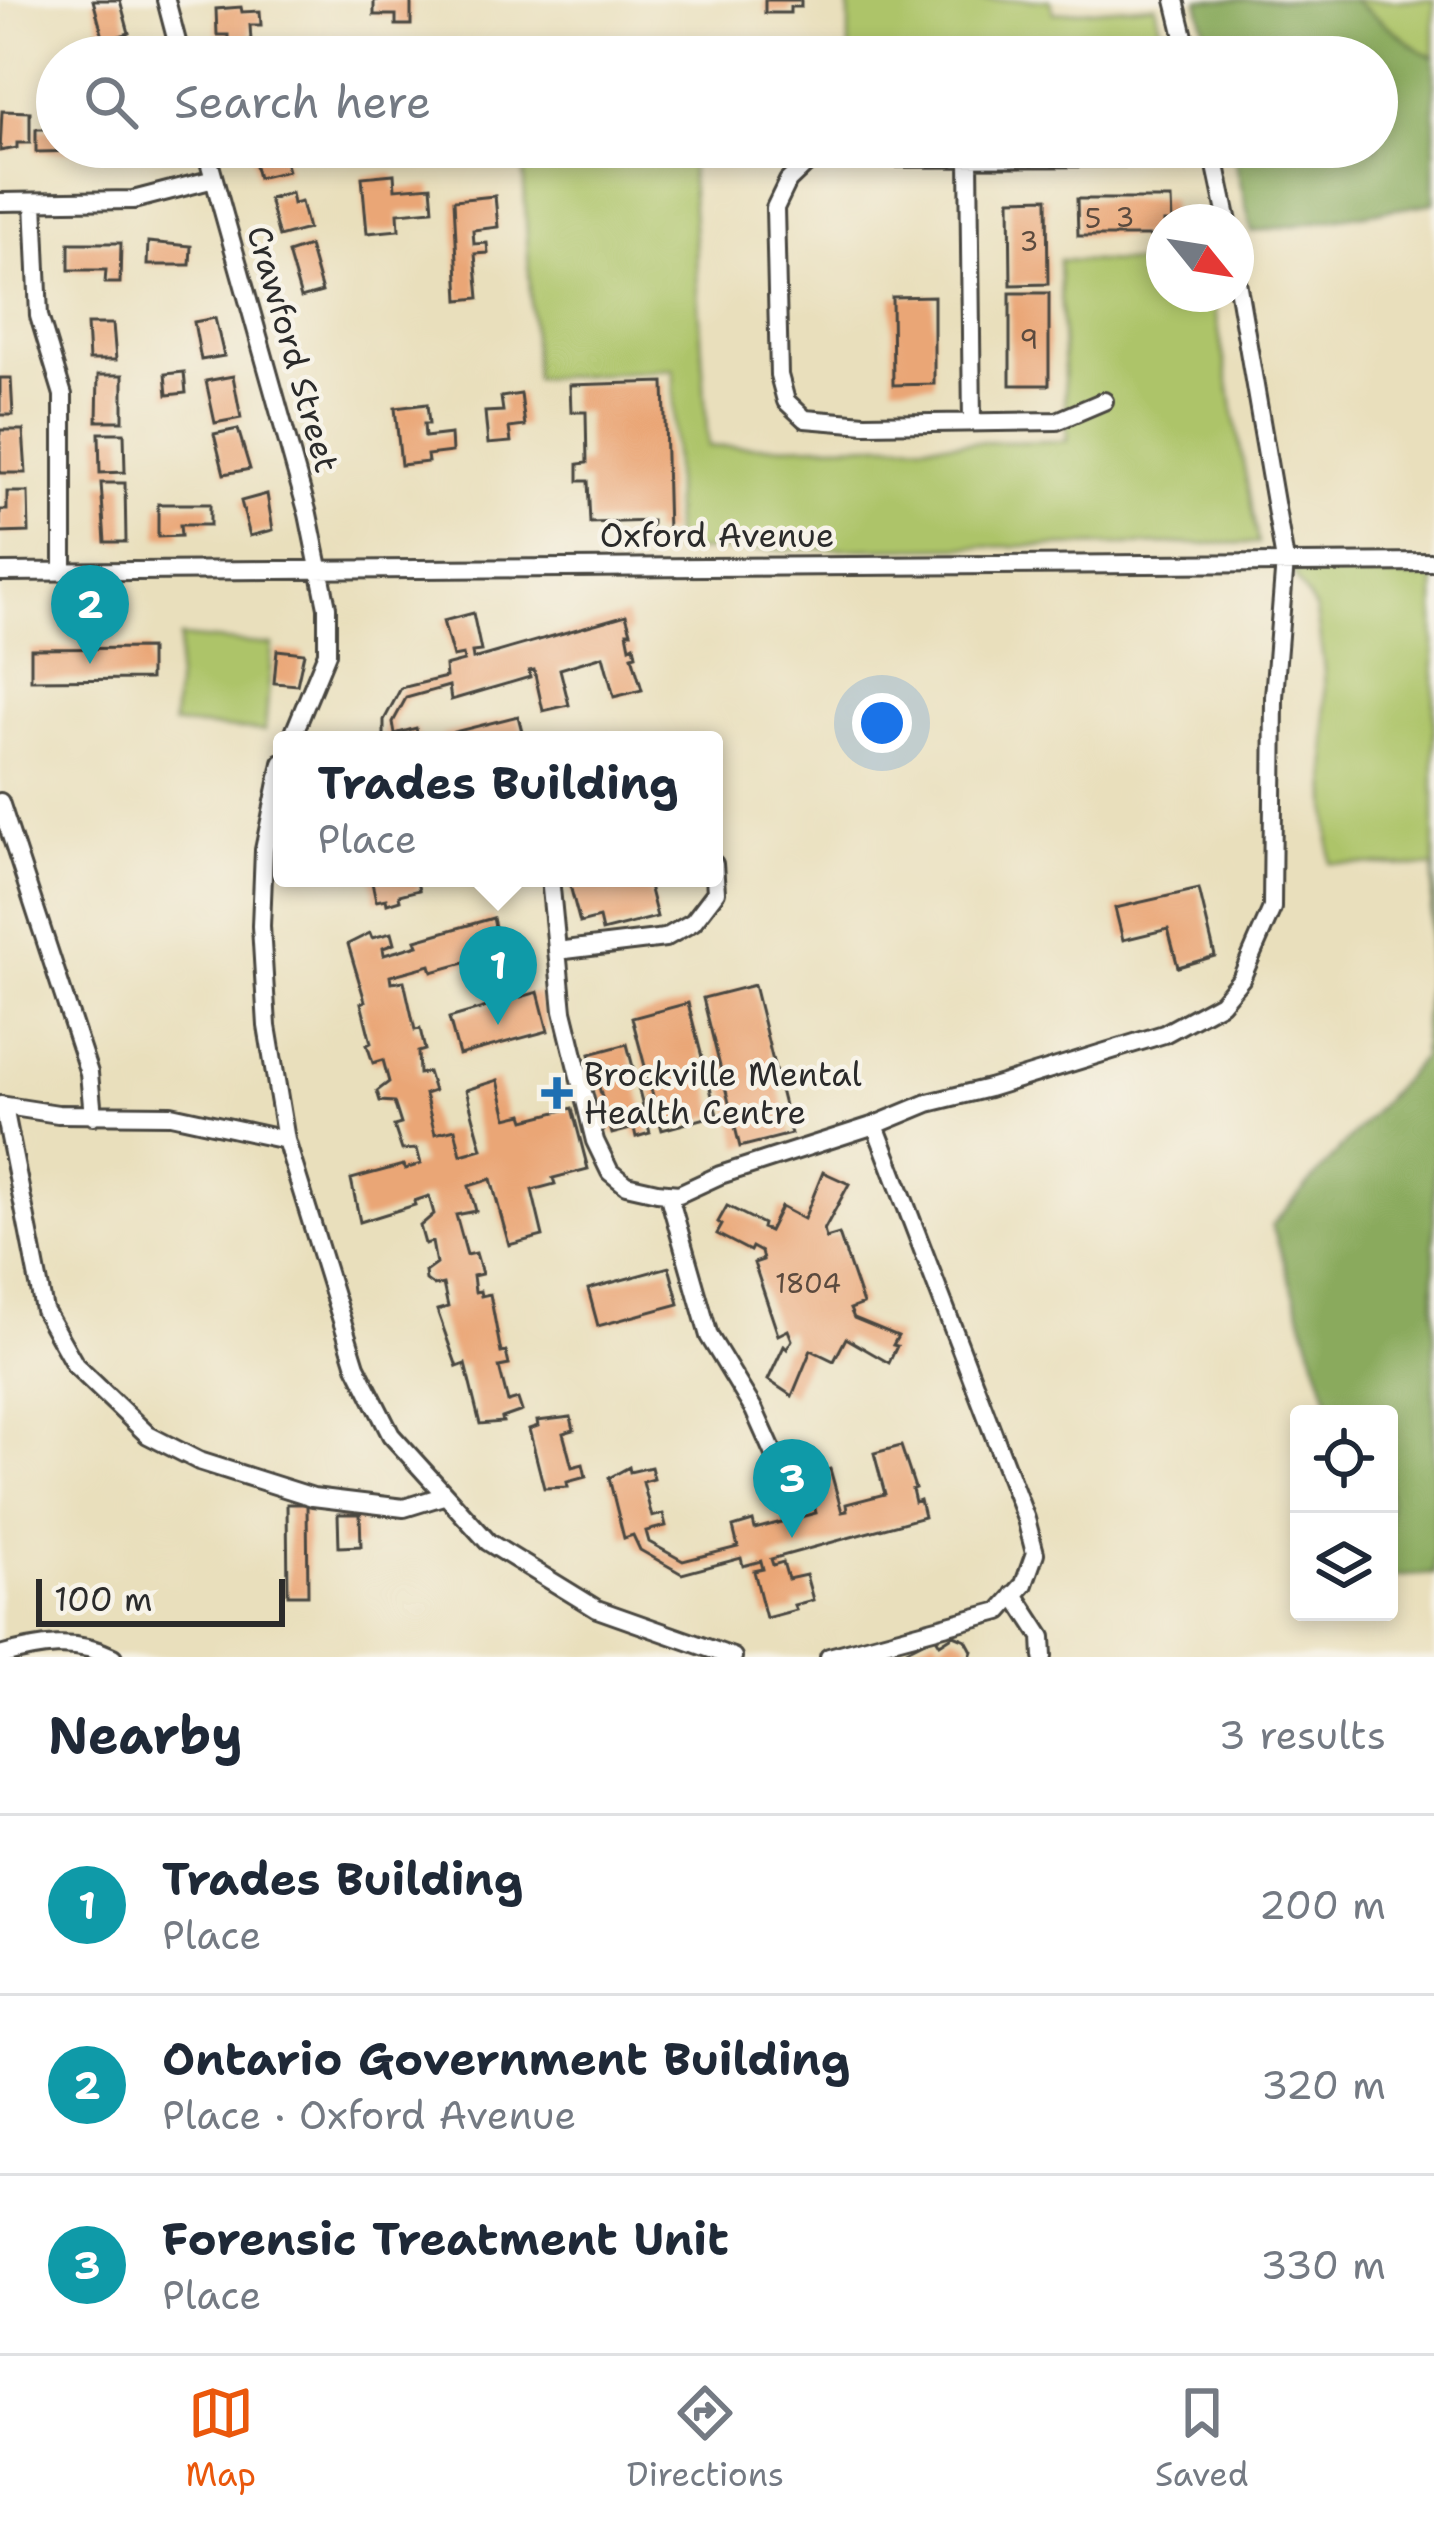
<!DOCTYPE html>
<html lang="en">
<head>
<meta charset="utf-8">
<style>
	body { margin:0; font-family:"Shantell Sans",sans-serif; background:#f2f2f3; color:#1f2937 }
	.controls { position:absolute; right:36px; bottom:36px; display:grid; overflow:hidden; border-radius:12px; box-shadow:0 6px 18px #0003 }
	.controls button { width:108px; height:108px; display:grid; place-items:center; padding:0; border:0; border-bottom:3px solid #e0e1e3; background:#fff; color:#1f2937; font:60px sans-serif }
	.compass { position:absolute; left:1146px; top:204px; width:108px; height:108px; border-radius:50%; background:#fff; box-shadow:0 6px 18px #0003; rotate:120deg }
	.scale { position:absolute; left:36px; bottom:30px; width:249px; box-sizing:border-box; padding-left:12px; border:6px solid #2b2b2b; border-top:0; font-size:33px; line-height:42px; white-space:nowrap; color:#2b2b2b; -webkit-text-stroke:9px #f7f3e8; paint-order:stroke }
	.you { position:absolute; left:882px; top:723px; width:42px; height:42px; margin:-30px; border:9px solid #fff; border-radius:50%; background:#1a73e8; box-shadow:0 0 0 18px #1a73e833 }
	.badge { display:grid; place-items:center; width:78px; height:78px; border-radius:50%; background:#ea580c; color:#fff; font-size:39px; font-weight:700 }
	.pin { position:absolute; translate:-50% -99px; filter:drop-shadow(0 3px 6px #0008) }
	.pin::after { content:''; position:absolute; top:63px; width:42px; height:36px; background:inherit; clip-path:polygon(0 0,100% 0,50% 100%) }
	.popup { position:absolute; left:273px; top:731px; width:450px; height:156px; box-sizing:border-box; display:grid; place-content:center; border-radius:12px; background:#fff; filter:drop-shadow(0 3px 9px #0005); font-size:39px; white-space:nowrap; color:#747a83 }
	.popup b { font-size:45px; color:#1f2937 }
	.popup::after { content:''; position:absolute; left:50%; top:100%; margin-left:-24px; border:24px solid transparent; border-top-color:#fff }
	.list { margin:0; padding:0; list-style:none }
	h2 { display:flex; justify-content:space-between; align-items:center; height:156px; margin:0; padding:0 48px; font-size:51px }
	h2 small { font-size:39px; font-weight:400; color:#747a83 }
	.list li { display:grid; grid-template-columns:78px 1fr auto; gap:36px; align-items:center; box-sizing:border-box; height:180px; padding:0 48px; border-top:3px solid #e0e1e3 }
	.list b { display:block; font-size:45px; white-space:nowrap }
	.list p { margin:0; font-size:39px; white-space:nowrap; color:#747a83 }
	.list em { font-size:39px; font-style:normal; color:#747a83 }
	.icon { flex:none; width:66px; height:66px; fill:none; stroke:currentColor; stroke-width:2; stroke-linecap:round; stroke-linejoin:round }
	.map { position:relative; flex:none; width:1434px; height:1657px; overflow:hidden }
	.search { position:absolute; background:#fff; box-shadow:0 6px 18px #0003; left:36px; right:36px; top:36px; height:132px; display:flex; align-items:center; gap:30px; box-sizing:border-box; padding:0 42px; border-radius:66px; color:#747a83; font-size:45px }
	.sheet { height:696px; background:#fff }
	nav { display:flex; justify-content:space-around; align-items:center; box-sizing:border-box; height:168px; border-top:3px solid #e0e1e3; background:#fff; font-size:33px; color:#747a83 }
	nav a { display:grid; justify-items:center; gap:6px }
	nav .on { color:#ea580c }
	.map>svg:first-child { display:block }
	.green { fill:#adc469; stroke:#6c784a; stroke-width:3 }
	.forest { fill:#8aaa5d; stroke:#5a6a44; stroke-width:3 }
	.building { fill:#eaa676 }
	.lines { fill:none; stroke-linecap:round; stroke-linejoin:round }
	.minor-casing { stroke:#484641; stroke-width:22 }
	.minor { stroke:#fff; stroke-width:16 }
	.poi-dot { fill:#1f6fb2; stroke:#f7f3e8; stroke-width:4.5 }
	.labels { text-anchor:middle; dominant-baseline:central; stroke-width:9; stroke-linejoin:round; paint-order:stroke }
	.number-label { font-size:27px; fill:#5b4a3e }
	.street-label { font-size:33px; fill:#2b2b2b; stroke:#f7f3e8 }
	.poi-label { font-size:33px; fill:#2b2b2b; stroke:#f7f3e8; text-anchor:start }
</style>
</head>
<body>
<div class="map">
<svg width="1434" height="1657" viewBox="0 0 1434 1657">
	<rect width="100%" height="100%" fill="#f7f3e8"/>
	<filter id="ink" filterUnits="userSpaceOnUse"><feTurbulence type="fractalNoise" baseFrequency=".00833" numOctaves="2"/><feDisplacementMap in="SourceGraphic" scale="24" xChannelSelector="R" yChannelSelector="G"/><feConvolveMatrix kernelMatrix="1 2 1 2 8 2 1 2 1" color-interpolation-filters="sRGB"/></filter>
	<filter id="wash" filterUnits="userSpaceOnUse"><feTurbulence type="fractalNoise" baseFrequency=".004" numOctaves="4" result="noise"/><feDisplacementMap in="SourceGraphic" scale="48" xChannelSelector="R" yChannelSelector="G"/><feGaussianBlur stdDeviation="2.7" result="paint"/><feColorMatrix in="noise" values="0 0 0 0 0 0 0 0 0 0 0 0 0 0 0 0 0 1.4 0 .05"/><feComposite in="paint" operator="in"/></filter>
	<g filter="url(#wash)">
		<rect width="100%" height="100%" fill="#e9dfbc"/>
		<path class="green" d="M849 0H1050L1054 13 1155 5 1167 57H849Z
			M1353 0H1434V57L1425 54Z
			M522 147H689L708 447 1067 441 1059 260 1164 263V294H1212L1258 543 674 551V369L535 379Z
			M1292 572 1434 578V867L1330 863 1324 669 1316 610Z
			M180 637 272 645 265 731 173 724Z"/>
		<path class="forest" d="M1198 0H1353L1425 54 1434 57V203L1252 232 1232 147H1377V57H1211Z
			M1434 867V1574L1389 1577V1414H1333L1272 1225 1422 1058Z"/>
		<g id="blocks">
			<path class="building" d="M93 0H120L129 33 104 41Z
				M374 0H411V25H396V15H374Z
				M765 0H801V7H790V13H765Z
				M241 7 242 12 260 11 261 25H250L251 41 228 42V35H217L216 9Z
				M2 111 30 112V143H17V148L0 151Z
				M36 129H57V147H87V151L36 152Z
				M250 147H281L288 171 258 178Z
				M394 174 395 189 431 186 433 210 398 213 399 230 367 233 362 177Z
				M291 193 293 204 301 202 308 229 279 237 269 199Z
				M495 196 498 227 473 230 474 244 487 243 488 253 475 254 479 298 459 300 454 200Z
				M1047 198 1048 284 1011 285 1010 199Z
				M1077 199H1171L1172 222H1164V236H1078Z
				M148 242 191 246 190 265H147Z
				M69 243H121L120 283H105L106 270H69Z
				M309 246 322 292 301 298 288 253Z
				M1010 293H1049V385H1010Z
				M934 296V384L893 385 892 297Z
				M215 318 224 356 201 360 194 322Z
				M87 324H113L116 360H89Z
				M184 372 186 393 167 395 165 374Z
				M98 375H123V421H97Z
				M233 376 241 418 215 423 206 381Z
				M0 378H11L13 415H0Z
				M664 382 668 533H652V521L590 523 588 481H578V464L587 463 586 412H571L570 385Z
				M521 394 525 426 509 428 511 442 488 444 485 412 503 411 501 397Z
				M427 404 429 424H424L425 437 451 434 452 452 427 455 428 462 401 465 395 408Z
				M238 429 250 469 224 474 214 434Z
				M0 430H23L26 473H0Z
				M99 433H124L125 472 100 473Z
				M101 483H125L126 542H105Z
				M7 492H28L29 532 0 533V510H7Z
				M267 494 273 530 250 536 241 501Z
				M158 504H210V525H180L181 536 158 537Z
				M473 613 481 651 472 652 473 659 626 615 631 632H627L630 647 634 645 636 655 632 656 642 690 614 697 603 656 560 669 569 705 543 711 534 670 529 671 530 677 451 700 449 686 406 698 393 722 395 734 416 728 419 740H384V720L401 688 446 677 445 666 464 661 463 655 453 657 443 621Z
				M150 648V679L31 680V649Z
				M277 650 304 653 297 685 274 683Z
				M518 716 524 740H443L442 735Z
				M371 878 416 879 419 890 399 895 400 900 387 904 386 899 376 901Z
				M568 878H647L657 917 602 931 599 918 580 923Z
				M1199 889 1215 956 1178 967 1168 929 1123 940 1115 908Z
				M493 918 501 953 432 972 430 965 390 976 391 983 404 981 415 1030 420 1029 425 1050 418 1052 419 1074 428 1072 434 1091 425 1094 435 1134 455 1129 461 1155 482 1149 466 1090 498 1080 507 1118 523 1114 525 1120 572 1108 588 1169 553 1178 555 1184 532 1190 543 1236 509 1245 491 1179 469 1186 476 1211 456 1215 467 1255 476 1253 482 1274 473 1276 475 1292 480 1291 481 1296 490 1294 501 1353 506 1352 509 1365 499 1367 508 1402 518 1399 522 1411 502 1418 503 1422 480 1424 465 1364 457 1367 437 1310 448 1307 443 1284 434 1286 426 1280 425 1272 436 1264 432 1242 425 1244 420 1226 434 1214 429 1196 414 1201 415 1205 360 1222 351 1179 403 1165 405 1169 421 1164 417 1149 402 1150 394 1126 401 1124 394 1102 380 1101 377 1091 389 1082 383 1060 373 1063 367 1045 371 1043 361 1003 365 1001 348 944 370 933 372 938 391 933 394 944 383 948 384 955 418 945 416 940Z
				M754 985 791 1134 740 1147 703 998Z
				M538 992 548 1031 459 1055 449 1018Z
				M688 1003 717 1115 662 1130 632 1018Z
				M627 1044 650 1133 636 1137 634 1128 612 1134 590 1054Z
				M823 1172 849 1184 824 1230 826 1238 839 1234 863 1304 850 1309 854 1318 898 1336 893 1345 897 1346 889 1363 846 1338 834 1361 811 1350 792 1396 768 1380 784 1346 787 1349 792 1340 788 1330 778 1335 754 1263 763 1260 761 1252 752 1247 750 1251 717 1234 722 1225 718 1222 727 1206 763 1224 762 1228 769 1231 781 1207 804 1219Z
				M669 1267 679 1304 598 1326 588 1289Z
				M571 1417 574 1430 563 1433 572 1467 583 1464 586 1477 567 1482 568 1487 544 1488 529 1429 538 1426 537 1421Z
				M901 1446 915 1488 912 1489 915 1502 920 1500 924 1517 771 1559 773 1565 783 1562 788 1579 806 1575 813 1600 794 1605 796 1610 766 1618 754 1571 763 1569 761 1561 743 1566 741 1558 682 1574 640 1550 633 1535 624 1538 609 1478 629 1467 630 1472 651 1467 654 1479 643 1482 652 1517 663 1514 666 1526 646 1531 649 1542 683 1561 738 1547 733 1527 753 1521 755 1529 816 1513 807 1475 830 1469 842 1512 847 1511 846 1504 885 1494 874 1453Z
				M287 1504H307L308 1595H288Z
				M338 1514H360L361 1546 339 1547Z
				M954 1635 966 1640 972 1651 970 1657H910L907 1650 935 1636 940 1644Z"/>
		</g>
	</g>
	<g filter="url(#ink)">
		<use href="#blocks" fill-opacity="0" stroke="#484641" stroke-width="3"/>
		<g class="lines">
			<defs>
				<path id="minor" d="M166 0 181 57
					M1175 0 1189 57
					M205 147 308 514 327 607V653L291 740
					M1212 147 1228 222
					M969 158 972 422
					M0 202 133 200 214 179
					M34 202 39 316 63 395V572
					M1104 401 1057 421 865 424 805 419 786 401 779 375 775 208 788 181 812 158 1215 157
					M0 572 1434 562
					M282 763 264 850 261 926 267 1026 286 1140 356 1366 391 1435 488 1542 597 1609 733 1657
					M0 802 89 1073 93 1116
					M550 878 563 1011 595 1141 610 1172 626 1185 657 1192 679 1194 720 1175 875 1125 928 1103 989 1088 1164 1034 1221 1003 1241 979 1272 908 1274 697 1285 561 1236 275
					M557 951 665 938 693 922 716 892 714 864
					M0 1105 58 1114 171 1115 286 1140
					M4 1107 44 1310 75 1365 148 1435 199 1461 313 1497 404 1508 443 1496
					M668 1193 709 1336 754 1410 780 1468
					M1014 1594 1042 1637 1043 1657
					M0 1656C38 1645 76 1638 113 1657
					M829 1657 1000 1611 1024 1584 1035 1553 1026 1519 875 1125"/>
			</defs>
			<use href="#minor" class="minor-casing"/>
			<use href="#minor" class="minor"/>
		</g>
	</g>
	<path class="poi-dot" d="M551 1075h12v12h12v12h-12v12h-12v-12h-12v-12h12z"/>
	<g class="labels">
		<g class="number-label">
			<text x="1125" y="217">3</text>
			<text x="1093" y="218">5</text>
			<text x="1029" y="241">3</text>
			<text x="1029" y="339">9</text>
			<text x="808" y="1283">1804</text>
		</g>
		<g class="street-label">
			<text transform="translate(293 349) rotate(74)">Crawford Street</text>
			<text x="717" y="535">Oxford Avenue</text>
		</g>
		<g class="poi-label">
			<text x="584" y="1074">Brockville Mental<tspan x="584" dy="38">Health Centre</tspan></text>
		</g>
	</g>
</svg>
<div class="controls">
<button><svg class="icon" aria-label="locate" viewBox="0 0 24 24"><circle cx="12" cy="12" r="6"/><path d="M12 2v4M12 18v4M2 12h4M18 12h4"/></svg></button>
<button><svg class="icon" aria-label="layers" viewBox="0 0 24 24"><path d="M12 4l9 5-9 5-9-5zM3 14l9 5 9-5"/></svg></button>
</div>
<svg class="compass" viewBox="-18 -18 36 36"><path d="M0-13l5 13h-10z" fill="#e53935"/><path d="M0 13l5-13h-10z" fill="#747a83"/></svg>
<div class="scale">100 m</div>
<div class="you"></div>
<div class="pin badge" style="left:498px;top:1025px;background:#0f9aa8">1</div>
<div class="popup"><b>Trades Building</b>Place</div>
<div class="pin badge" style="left:90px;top:664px;background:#0f9aa8">2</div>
<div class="pin badge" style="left:792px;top:1538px;background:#0f9aa8">3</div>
<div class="search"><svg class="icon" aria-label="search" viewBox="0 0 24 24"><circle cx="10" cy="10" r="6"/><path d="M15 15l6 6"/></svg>Search here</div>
</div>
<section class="sheet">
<h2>Nearby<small>3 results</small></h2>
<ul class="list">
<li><span class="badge" style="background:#0f9aa8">1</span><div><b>Trades Building</b><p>Place</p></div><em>200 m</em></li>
<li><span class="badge" style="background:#0f9aa8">2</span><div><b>Ontario Government Building</b><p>Place · Oxford Avenue</p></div><em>320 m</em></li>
<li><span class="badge" style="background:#0f9aa8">3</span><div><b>Forensic Treatment Unit</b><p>Place</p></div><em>330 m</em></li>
</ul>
</section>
<nav>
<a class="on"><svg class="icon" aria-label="map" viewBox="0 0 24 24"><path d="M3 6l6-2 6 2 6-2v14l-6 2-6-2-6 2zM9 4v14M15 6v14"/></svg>Map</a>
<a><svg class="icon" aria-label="directions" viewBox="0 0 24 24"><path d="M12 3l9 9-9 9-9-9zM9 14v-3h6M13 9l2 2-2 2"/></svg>Directions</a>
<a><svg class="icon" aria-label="saved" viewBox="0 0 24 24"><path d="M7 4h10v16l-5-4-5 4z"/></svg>Saved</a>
</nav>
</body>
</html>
